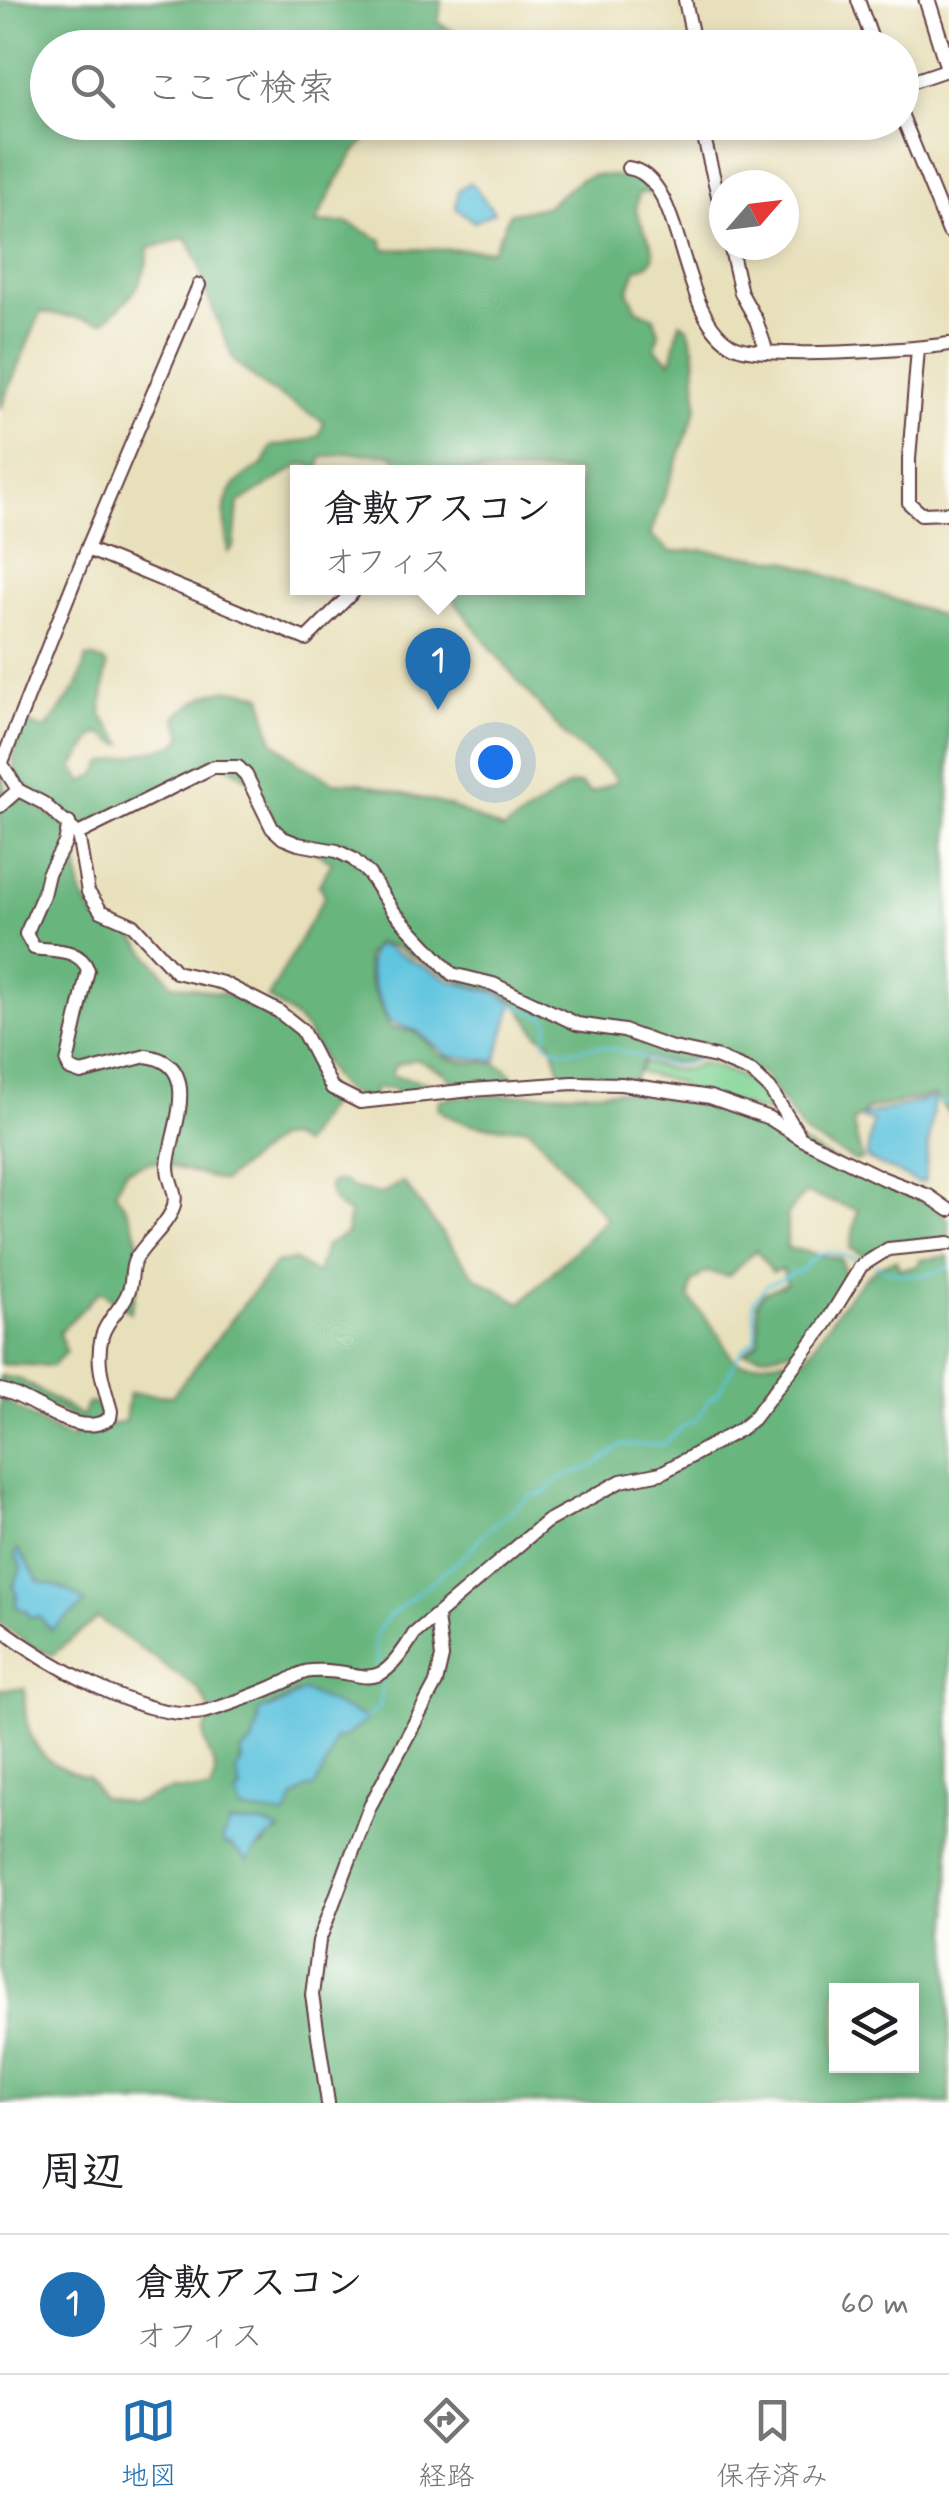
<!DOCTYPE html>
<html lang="ja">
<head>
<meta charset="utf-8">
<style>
	body { margin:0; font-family:Mynerve,"Klee One",sans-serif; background:#f2f2f2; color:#202124 }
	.controls { position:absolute; right:30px; bottom:30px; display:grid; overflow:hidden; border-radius:0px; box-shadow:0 5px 15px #0003 }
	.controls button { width:90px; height:90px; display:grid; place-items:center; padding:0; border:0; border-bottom:2px solid #e0e0e0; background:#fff; color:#202124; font:50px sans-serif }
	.compass { position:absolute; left:709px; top:170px; width:90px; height:90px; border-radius:50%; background:#fff; box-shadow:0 5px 15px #0003; rotate:62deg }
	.you { position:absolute; left:495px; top:762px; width:35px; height:35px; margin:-25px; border:8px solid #fff; border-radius:50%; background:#1a73e8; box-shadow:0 0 0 15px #1a73e833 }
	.badge { display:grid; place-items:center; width:65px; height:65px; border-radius:50%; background:#1f6fb2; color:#fff; font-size:32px; font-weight:700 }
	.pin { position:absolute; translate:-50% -82px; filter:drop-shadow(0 2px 5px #0008) }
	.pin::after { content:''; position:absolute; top:52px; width:35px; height:30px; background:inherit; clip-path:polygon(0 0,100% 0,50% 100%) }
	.popup { position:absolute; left:290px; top:465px; width:295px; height:130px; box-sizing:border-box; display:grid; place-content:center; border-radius:0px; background:#fff; filter:drop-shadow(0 2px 8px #0005); font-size:32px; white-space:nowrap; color:#757577 }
	.popup b { font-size:38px; color:#202124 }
	.popup::after { content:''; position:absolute; left:50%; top:100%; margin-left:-20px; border:20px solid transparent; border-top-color:#fff }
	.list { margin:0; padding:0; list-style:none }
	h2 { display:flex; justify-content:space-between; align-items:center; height:130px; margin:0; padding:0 40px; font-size:42px }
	h2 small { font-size:32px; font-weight:400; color:#757577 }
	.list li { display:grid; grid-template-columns:65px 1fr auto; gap:30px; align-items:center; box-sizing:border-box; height:140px; padding:0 40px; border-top:2px solid #e0e0e0 }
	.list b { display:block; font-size:38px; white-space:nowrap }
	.list p { margin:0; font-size:32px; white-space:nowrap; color:#757577 }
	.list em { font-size:32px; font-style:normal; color:#757577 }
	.icon { flex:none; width:55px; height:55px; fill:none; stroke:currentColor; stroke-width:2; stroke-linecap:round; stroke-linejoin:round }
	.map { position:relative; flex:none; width:949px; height:2103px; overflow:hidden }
	.search { position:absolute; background:#fff; box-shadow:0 5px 15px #0003; left:30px; right:30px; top:30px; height:110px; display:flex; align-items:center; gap:25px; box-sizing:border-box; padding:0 35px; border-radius:55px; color:#757577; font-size:38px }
	.sheet { height:270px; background:#fff }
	nav { display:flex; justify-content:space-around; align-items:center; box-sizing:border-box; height:140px; border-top:2px solid #e0e0e0; background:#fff; font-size:28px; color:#757577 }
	nav a { display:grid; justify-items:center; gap:5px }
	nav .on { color:#1f6fb2 }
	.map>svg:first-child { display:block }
	.green { fill:#80d395; stroke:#657960; stroke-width:2.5 }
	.forest { fill:#68b57e; stroke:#596a54; stroke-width:2.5; fill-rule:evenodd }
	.water { fill:#61c5df; stroke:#567285; stroke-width:2.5 }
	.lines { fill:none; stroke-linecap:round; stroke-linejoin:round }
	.stream { stroke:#61c5df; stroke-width:2.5 }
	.minor-casing { stroke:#623c41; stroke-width:16 }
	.major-casing { stroke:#623c41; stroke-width:19 }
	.minor { stroke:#fff; stroke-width:12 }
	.major { stroke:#fff; stroke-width:15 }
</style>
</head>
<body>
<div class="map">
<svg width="949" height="2103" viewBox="0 0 949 2103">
	<rect width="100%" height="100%" fill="#fdfcf7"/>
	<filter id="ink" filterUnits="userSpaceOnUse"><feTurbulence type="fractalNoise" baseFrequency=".01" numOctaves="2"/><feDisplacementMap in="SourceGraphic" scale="20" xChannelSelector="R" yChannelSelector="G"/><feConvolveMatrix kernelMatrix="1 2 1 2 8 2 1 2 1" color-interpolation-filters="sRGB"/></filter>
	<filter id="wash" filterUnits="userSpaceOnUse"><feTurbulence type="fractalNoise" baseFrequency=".0048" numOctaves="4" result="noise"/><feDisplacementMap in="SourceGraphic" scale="40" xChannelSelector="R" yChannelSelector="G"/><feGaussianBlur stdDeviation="2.25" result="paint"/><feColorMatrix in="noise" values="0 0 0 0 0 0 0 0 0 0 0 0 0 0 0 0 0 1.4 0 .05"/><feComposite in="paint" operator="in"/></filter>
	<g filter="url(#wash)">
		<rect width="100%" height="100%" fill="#e8e0bb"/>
		<path class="green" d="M643 1062C665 1069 681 1075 701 1063 728 1070 754 1078 767 1104L766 1113 679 1088V1083L639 1072Z"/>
		<path class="forest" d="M0 0H442L438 23 461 35 465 47 48 48V122L384 123C351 147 334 187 316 223H348L382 240 384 249 493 250 510 213 545 207 581 179 594 175 633 177 654 193H639C638 198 636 203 636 209 639 231 674 260 636 269L628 291 637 309 654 318 659 332 655 348 671 362 680 322 688 327 695 352 697 407 650 535 671 552 702 550 787 561 949 619V1114L934 1095 868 1109 853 1123 862 1160 855 1161 805 1134 761 1072 702 1054C684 1065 665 1065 645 1057L634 1079 562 1078 551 1042 538 1034 515 1001 499 990 471 986 395 947 376 943 366 957 369 980 390 1028C397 1029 407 1029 414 1032 427 1037 432 1052 445 1057 476 1070 499 1050 517 1083L457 1087 443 1072 416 1059 395 1065 391 1075 427 1083 432 1091 397 1095 395 1088 374 1089 373 1099C331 1100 326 1056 305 1029 297 1017 280 1007 268 998L325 895 319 885 332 862 279 830 255 783 221 762 82 827 19 781C8 762 16 742 24 723L46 729 78 685 86 658C93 657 102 659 107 665L101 715 124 744H118L103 734 95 735 73 767 83 783 99 772 103 763 175 745 183 736 176 717C204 692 225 683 262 696L272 740 300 764 334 782 360 783 450 806 503 830 570 785 580 784 590 793 618 781C607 765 581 752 565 735 523 688 482 639 445 588H578V472H399L394 455 346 453 321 458 319 472 310 465 302 464 238 504 234 546 228 552C222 504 219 489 264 464L271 447C288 442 303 444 319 435L324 422 265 387 234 361 204 288 199 263 186 238 149 248C145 286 131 298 103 322L41 312 0 409Z
			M0 775 4 778 5 796 17 802 22 796 59 821 74 836 81 893 96 919 132 935 172 984 229 995 265 1009 289 1026 300 1037 333 1098 302 1145 289 1138 276 1139 223 1181 153 1161 126 1170 115 1192C145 1231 144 1267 130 1312L100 1291 59 1333 66 1352 52 1366 0 1364Z
			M620 1091 722 1107 762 1122 870 1179 934 1205 949 1220V1239L887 1245 865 1256 850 1248 858 1210 805 1193 787 1215V1248L841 1259 846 1280 798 1349 766 1355 744 1353 759 1341 757 1302 764 1293 787 1283 782 1269 772 1272 756 1250 728 1276 706 1272 692 1282 689 1298 719 1335 734 1361 744 1364 806 1357C827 1328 861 1266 896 1260L899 1269 918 1266 920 1260 949 1256V2103H0V1689H25C22 1738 39 1766 88 1777L101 1797 131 1804 170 1790 210 1791C212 1786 215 1780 215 1774 214 1749 192 1742 213 1716L198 1689 98 1618 52 1655 32 1647 0 1623V1398L60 1434 73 1438 76 1429 70 1416 0 1383V1376L21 1380 82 1416 87 1404 95 1403 111 1425 125 1421 129 1393 172 1396 276 1263 294 1260 317 1274 325 1246 347 1233 349 1213C336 1207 330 1199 329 1184 339 1179 346 1180 353 1189L382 1194 403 1182 475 1277 521 1303 607 1219 529 1128C498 1126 464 1130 438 1109L439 1100 452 1097ZM15 1554 39 1582 79 1598 46 1625 40 1617 16 1607V1579L23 1567ZM296 1693 352 1730 342 1739 335 1738C330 1755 323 1772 314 1788L307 1787 294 1798 291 1805 263 1812 241 1809 239 1774 241 1753 252 1744 260 1720 258 1715C265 1705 285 1703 296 1693ZM230 1823 265 1824 279 1833 271 1834 264 1846 244 1855 222 1840ZM836 1990H912V2066H836Z"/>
		<path class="water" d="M468 183 472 184 494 212 474 222 456 208 458 191Z
			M383 946 456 983 497 993 513 1003 496 1061 448 1056 417 1031 389 1022C381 999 361 972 373 948Z
			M934 1098 924 1182H917L866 1158 873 1121 862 1119V1116Z
			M18 1549 39 1582 64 1589 86 1603 51 1630 40 1617H29L27 1611 16 1607 17 1595 13 1587 22 1567 15 1554Z
			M304 1691 368 1719 342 1739 335 1738C331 1755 323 1773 314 1788H307L294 1798 286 1816 241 1810 236 1795 241 1790 236 1771 243 1760 241 1753 252 1744 260 1720 257 1715 262 1709 273 1708Z
			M230 1823 265 1824 280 1830C271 1836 254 1849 248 1861L230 1844 225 1845 222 1840Z"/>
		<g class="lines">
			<path class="stream" d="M510 1004 546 1018 549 1022 545 1043C560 1056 581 1047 599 1047 634 1047 664 1078 699 1058
				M936 1102 949 1103
				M875 1265C901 1278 922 1279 949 1267
				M378 1666 374 1642 376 1633 389 1616 467 1553 486 1531 529 1497 546 1492 559 1479 598 1464 621 1445H663L682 1427 698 1419 708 1401 719 1392 741 1351 756 1339 753 1301 767 1285 801 1270 818 1254 829 1252 857 1259
				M366 1719 380 1706 382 1685"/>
		</g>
	</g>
	<g filter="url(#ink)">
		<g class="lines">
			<defs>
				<path id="minor" d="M685 0 695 48
					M858 0 875 48
					M902 85 949 69
					M902 116 949 232
					M706 122 702 129 724 221
					M628 168C687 176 676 318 734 346 762 360 913 350 949 344
					M730 245 741 293 756 320 767 352
					M918 349 909 459V503L921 514 949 513
					M87 549 306 639 357 588
					M0 761 18 790 43 803 78 834 88 892 101 911 133 925 176 972 223 983 278 1011 302 1030 332 1088 360 1102 471 1090 573 1083 621 1084 710 1097 769 1118 802 1139 882 1178 929 1196 949 1210
					M2 762 87 549 199 285
					M0 806 18 790
					M78 834 213 767H238L246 775 272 828 283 838 298 844 337 851 353 859 369 874 394 912 452 974 493 984 577 1024 624 1031 669 1047 716 1057 752 1072 770 1089 798 1133
					M0 1390C33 1396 77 1442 110 1418L111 1411C104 1385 95 1363 102 1336 107 1318 124 1307 129 1290 133 1280 130 1270 135 1260 145 1242 163 1230 172 1211 180 1193 168 1184 168 1167 168 1137 207 1064 146 1056L81 1073 70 1069 67 1063 88 970C80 948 54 951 34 948L26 934 43 895 48 874 65 843 69 823
					M0 1628C44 1661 146 1723 203 1712 229 1706 258 1693 283 1683 292 1679 301 1671 311 1671 368 1667 373 1702 414 1634L546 1522 621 1481 661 1473 741 1429 753 1419 825 1325 861 1266 888 1249 949 1243
					M328 2103 312 1995 319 1941 370 1806 436 1683 442 1657 437 1617"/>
				<path id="major" d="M927 0 949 70"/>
			</defs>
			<use href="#minor" class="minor-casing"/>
			<use href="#major" class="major-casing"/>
			<use href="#minor" class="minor"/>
			<use href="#major" class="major"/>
		</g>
	</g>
</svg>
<div class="controls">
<button><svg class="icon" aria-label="layers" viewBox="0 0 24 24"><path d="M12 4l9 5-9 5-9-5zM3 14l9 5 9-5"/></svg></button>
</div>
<svg class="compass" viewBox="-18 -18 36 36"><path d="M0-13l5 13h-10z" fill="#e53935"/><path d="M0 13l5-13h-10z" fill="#757577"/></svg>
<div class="you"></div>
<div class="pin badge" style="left:438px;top:710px">1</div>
<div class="popup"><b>倉敷アスコン</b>オフィス</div>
<div class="search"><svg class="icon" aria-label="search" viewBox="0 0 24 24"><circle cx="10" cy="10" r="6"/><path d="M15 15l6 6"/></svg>ここで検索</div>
</div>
<section class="sheet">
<h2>周辺<small></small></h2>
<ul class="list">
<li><span class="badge">1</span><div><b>倉敷アスコン</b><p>オフィス</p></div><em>60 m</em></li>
</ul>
</section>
<nav>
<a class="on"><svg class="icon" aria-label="map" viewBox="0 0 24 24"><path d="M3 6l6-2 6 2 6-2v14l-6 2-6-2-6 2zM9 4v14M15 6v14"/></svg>地図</a>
<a><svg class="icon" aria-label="directions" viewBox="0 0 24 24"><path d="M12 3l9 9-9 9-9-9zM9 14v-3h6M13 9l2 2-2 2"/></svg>経路</a>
<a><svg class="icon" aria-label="saved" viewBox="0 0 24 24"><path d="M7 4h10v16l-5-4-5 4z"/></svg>保存済み</a>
</nav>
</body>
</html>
